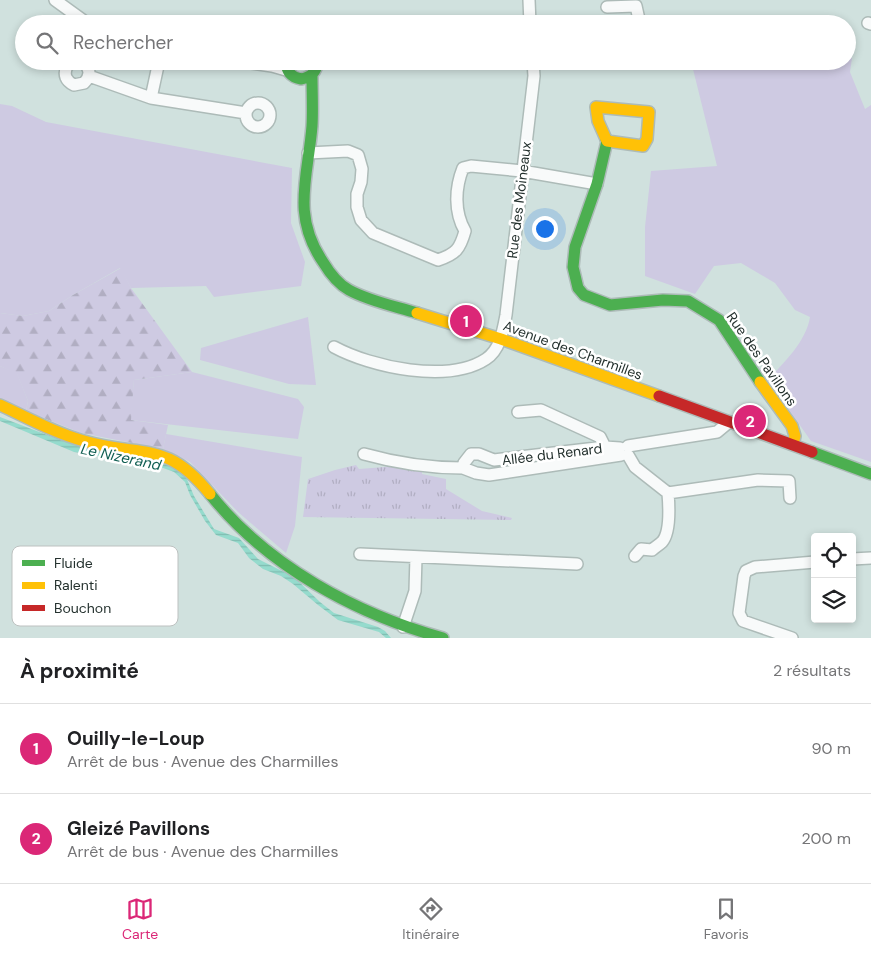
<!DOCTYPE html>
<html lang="fr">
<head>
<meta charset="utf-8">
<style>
	body { margin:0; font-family:"DM Sans",sans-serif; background:#f6f6f6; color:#202124 }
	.controls { position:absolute; right:15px; bottom:15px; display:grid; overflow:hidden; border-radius:5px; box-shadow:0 2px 8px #0003 }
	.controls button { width:45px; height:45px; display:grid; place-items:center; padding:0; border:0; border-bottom:1px solid #e0e0e0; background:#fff; color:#202124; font:25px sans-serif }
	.you { position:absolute; left:544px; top:228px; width:18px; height:18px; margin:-12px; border:4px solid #fff; border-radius:50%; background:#1a73e8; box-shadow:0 0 0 8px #1a73e833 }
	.badge { display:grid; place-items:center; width:32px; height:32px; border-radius:50%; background:#db2777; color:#fff; font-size:16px; font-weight:700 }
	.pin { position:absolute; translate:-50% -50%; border:2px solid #fff; box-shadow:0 1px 5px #0006 }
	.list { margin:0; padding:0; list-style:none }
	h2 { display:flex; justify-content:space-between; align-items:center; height:65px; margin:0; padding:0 20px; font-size:21px }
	h2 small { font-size:16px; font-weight:400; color:#757577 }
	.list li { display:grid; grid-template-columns:32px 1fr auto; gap:15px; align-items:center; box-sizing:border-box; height:90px; padding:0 20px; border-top:1px solid #e0e0e0 }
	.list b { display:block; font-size:19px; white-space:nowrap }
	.list p { margin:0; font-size:16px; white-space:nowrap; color:#757577 }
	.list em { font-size:16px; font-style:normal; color:#757577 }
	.icon { flex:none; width:28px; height:28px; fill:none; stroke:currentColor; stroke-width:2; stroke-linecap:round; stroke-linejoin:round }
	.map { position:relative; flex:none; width:871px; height:638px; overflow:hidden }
	.search { position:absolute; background:#fff; box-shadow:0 2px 8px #0003; left:15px; right:15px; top:15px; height:55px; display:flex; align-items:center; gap:12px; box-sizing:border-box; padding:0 18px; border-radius:28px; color:#757577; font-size:19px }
	.sheet { height:245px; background:#fff }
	nav { display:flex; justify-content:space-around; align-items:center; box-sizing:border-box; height:70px; border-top:1px solid #e0e0e0; background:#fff; font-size:14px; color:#757577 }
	nav a { display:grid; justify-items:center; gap:2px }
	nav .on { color:#db2777 }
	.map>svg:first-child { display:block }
	.grass { fill:#cecae2 }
	.forest { fill:url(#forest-firs) }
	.park { fill:url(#park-tufts) }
	.water { fill:url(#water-rules) }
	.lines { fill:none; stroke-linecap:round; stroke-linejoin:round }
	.street-casing { stroke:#adbbb8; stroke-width:14 }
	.fast-casing { stroke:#adbbb8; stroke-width:14 }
	.slow-casing { stroke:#adbbb8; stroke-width:14 }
	.jam-casing { stroke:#adbbb8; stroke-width:14 }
	.street { stroke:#f8fafa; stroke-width:11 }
	.fast { stroke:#4caf50; stroke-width:11 }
	.slow { stroke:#ffc107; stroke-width:11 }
	.jam { stroke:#c62828; stroke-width:11 }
	.labels { text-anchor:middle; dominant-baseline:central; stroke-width:5; stroke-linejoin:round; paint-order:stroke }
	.street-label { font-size:14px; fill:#24312e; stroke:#fff }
	.water-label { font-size:15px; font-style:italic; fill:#115f53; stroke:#fff }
	.key { fill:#fff; stroke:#bdc1c0; stroke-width:1 }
	.key-label { font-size:14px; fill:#24312e }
</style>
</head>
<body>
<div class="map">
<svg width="871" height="638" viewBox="0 0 871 638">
	<defs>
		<pattern id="forest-firs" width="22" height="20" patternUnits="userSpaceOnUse" patternTransform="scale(1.25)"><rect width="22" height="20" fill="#cecae2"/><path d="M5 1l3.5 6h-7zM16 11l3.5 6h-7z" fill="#b1aec2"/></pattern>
		<pattern id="park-tufts" width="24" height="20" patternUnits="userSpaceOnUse" patternTransform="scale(1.25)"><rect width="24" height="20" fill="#cecae2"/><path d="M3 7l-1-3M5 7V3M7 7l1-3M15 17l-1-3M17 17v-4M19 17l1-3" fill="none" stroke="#b1aec2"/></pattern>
		<pattern id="water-rules" width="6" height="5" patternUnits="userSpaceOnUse" patternTransform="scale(1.25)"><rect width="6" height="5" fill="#95dbcd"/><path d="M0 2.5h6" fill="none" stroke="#80bcb0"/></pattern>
	</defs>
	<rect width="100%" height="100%" fill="#d0e1de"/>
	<path class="grass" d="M847 55 852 58 850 72 865 109 871 105V462L811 441 768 380C784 362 806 342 810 317L795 310 775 283 741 263 714 266 695 294 645 276V227L651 171 717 166 691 61H847Z
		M0 104 12 106 46 122 292 168 291 223 305 262 301 286 214 297 206 286 131 288 120 268 73 295 49 311 23 316 0 313Z
		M308 317 316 385 289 384 200 360 201 348Z
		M0 366 17 373 28 401 26 411 0 400Z
		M192 372 298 399 304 407 298 439 130 420 134 380Z
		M166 434 302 457 295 526 286 553 238 512 190 462 163 449Z"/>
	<path class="forest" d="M121 268 131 288 192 372 134 380 131 420 168 425 163 449 81 433 26 411 28 401 17 374 0 366V313L23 316 49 311 73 295Z"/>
	<path class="park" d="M356 465 359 469 397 466 422 470V474L446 479V489L482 511 512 518 511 520 303 517 308 479 335 470Z"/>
	<path class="water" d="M0 417 63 441 151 458 171 465 186 477 194 496 214 529 239 538 258 559 294 577 320 602 334 613 378 627 385 631 391 638H386L379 632 338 620 318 605 293 584 281 576 263 569 249 558 238 543 216 535 205 521 190 495 185 482 174 472 155 465 74 452 0 421Z"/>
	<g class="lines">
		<defs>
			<path id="street" d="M55 0 88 24
				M529 0 530 24
				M607 7 636 6 640 24
				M868 23 871 24
				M74 61 67 66C63 75 66 81 74 85L84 83C92 75 90 66 80 61
				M237 61 272 66 286 70
				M89 76 151 98 159 61
				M151 98 246 113
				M246 115a12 12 0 1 1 24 0a12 12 0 1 1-24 0Z
				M308 153 348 151 358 155 362 169 361 182 357 194V207L361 220 373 233 438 260C456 254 460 249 465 231 454 212 455 188 463 168L471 166 522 171 597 184
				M334 347C371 367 448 384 486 359 500 350 503 331 506 315L534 76 533 61
				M518 412 541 410 600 437 605 447
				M628 446 717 432 729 422
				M620 448 605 447 494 460 479 454H471L464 463 463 468 476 473 489 475 621 455
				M364 454C396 463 430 468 463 468
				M628 455 635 467 668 493C669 505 671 532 662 542 659 545 655 547 652 550L641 549 635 556
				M668 493 758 480 789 481 790 498
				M360 554 577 564
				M852 559 871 558
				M403 627 415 591 416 557
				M792 638 743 621 739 613 744 576 746 571 755 567 815 562"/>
			<path id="fast" d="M285 61C287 71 290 77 301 79 312 77 316 72 318 61
				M312 76C312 92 313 109 312 126 308 177 291 215 323 262 329 272 338 284 349 290 369 301 394 306 417 313
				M606 139 607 141 597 184 575 247 573 267 578 288 584 295 610 305 663 300 688 301 719 320 760 382
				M812 452 871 474
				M210 494C267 566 356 614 443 638"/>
			<path id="slow" d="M606 139 598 121 596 107 649 112 647 139 643 146 607 141
				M417 313 501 339 659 396
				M760 382 792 426 795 436 793 444
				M0 405C28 418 55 433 84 441 142 458 166 439 210 494"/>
			<path id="jam" d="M659 396 812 452"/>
		</defs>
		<use href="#street" class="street-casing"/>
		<use href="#fast" class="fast-casing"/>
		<use href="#slow" class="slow-casing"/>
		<use href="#jam" class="jam-casing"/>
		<use href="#street" class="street"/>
		<use href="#fast" class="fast"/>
		<use href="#slow" class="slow"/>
		<use href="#jam" class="jam"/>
	</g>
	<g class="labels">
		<g class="street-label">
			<text transform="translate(519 200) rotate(-83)">Rue des Moineaux</text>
			<text transform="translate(573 350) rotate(20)">Avenue des Charmilles</text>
			<text transform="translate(762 359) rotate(55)">Rue des Pavillons</text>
			<text transform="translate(552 454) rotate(-7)">Allée du Renard</text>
		</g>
		<g class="water-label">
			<text transform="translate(121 457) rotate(12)">Le Nizerand</text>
		</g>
	</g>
	<rect x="12" y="546" width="166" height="80" rx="8" class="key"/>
	<rect x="22" y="560" width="23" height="6" fill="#4caf50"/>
	<rect x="22" y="582" width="23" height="7" fill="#ffc107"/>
	<rect x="22" y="605" width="23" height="6" fill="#c62828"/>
	<g class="key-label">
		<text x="54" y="568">Fluide</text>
		<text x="54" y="590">Ralenti</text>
		<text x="54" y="613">Bouchon</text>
	</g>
</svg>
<div class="controls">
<button><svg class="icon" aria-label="locate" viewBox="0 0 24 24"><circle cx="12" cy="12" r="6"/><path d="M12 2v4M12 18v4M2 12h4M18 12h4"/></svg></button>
<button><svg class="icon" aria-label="layers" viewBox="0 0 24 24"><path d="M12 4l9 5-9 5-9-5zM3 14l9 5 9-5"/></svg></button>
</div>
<div class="you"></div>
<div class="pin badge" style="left:466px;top:321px">1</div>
<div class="pin badge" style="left:750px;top:421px">2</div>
<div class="search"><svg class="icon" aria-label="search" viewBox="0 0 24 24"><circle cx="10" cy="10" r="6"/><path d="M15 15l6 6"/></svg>Rechercher</div>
</div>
<section class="sheet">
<h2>À proximité<small>2 résultats</small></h2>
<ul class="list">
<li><span class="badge">1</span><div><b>Ouilly-le-Loup</b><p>Arrêt de bus · Avenue des Charmilles</p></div><em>90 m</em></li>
<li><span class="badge">2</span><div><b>Gleizé Pavillons</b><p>Arrêt de bus · Avenue des Charmilles</p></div><em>200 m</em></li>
</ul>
</section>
<nav>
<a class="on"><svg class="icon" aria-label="map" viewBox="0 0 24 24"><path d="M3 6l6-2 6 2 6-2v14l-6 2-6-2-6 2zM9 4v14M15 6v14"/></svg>Carte</a>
<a><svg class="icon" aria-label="directions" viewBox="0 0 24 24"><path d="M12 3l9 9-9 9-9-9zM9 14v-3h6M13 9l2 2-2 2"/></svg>Itinéraire</a>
<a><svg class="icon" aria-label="saved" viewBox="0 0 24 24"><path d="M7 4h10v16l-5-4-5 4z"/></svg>Favoris</a>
</nav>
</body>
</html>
